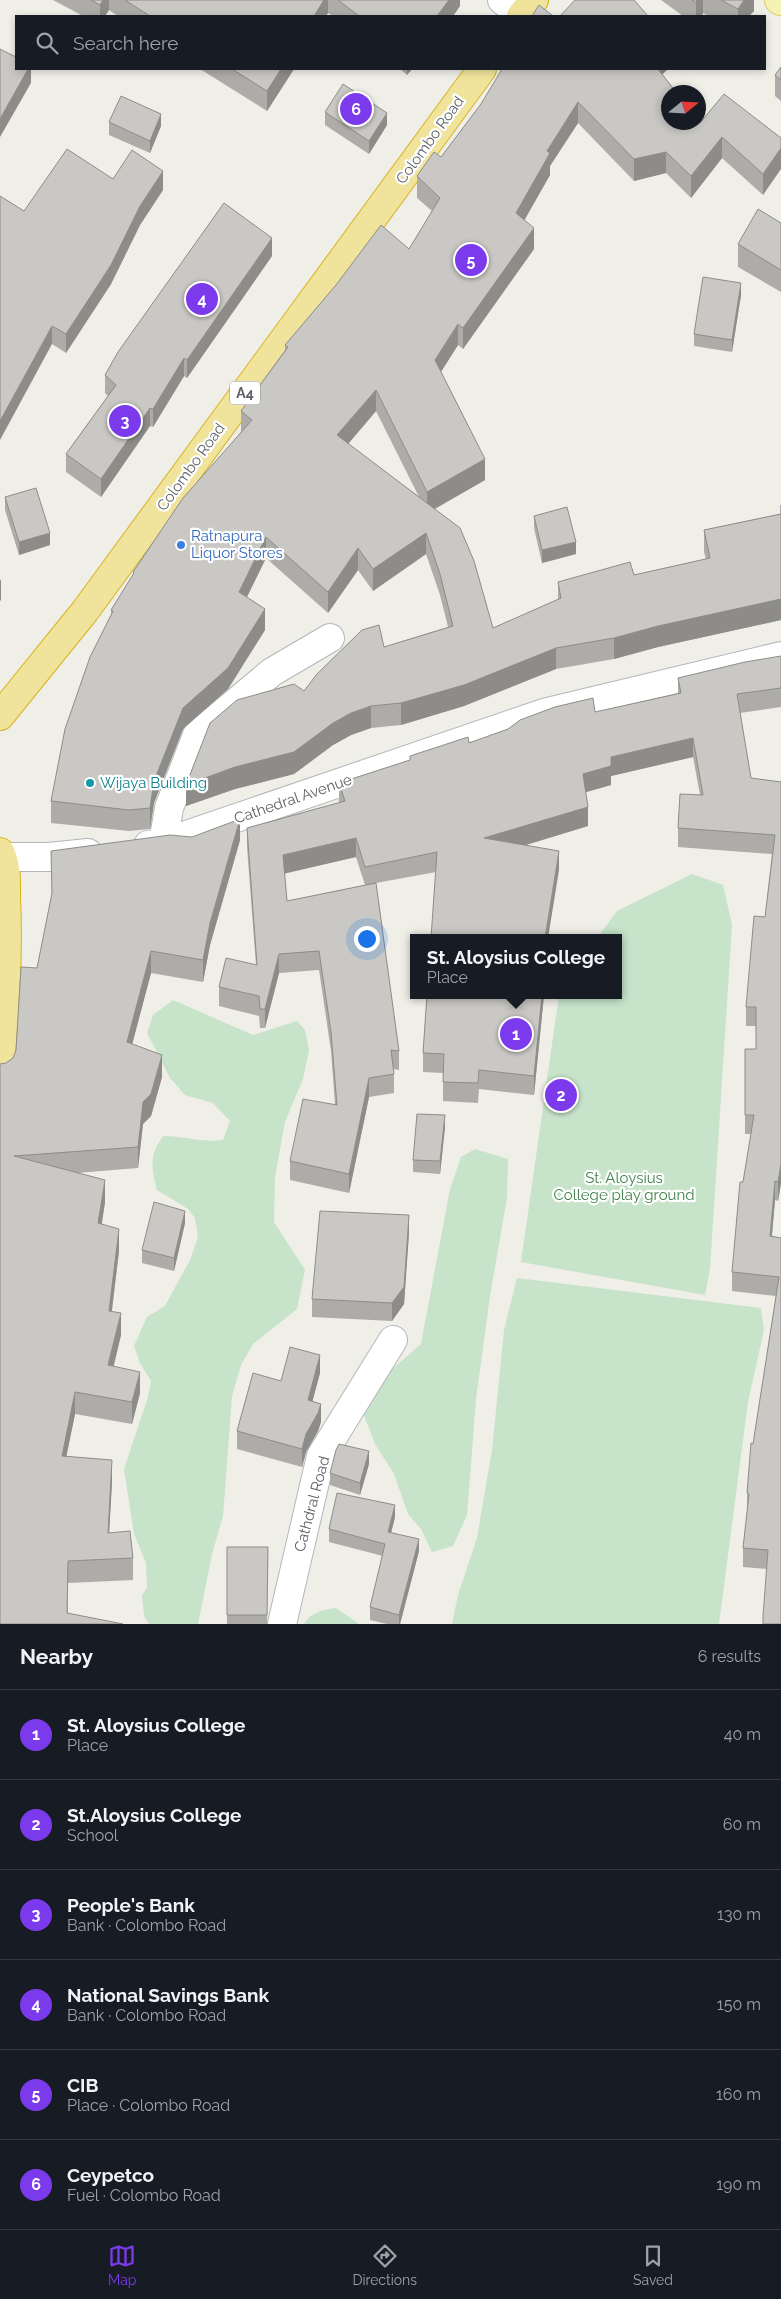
<!DOCTYPE html>
<html lang="en">
<head>
<meta charset="utf-8">
<style>
	body { margin:0; font-family:Raleway,sans-serif; background:#242831; color:#f1f3f6 }
	.compass { position:absolute; left:661px; top:85px; width:45px; height:45px; border-radius:50%; background:#171b24; box-shadow:0 2px 8px #0003; rotate:72deg }
	.you { position:absolute; left:366px; top:938px; width:18px; height:18px; margin:-12px; border:4px solid #fff; border-radius:50%; background:#1a73e8; box-shadow:0 0 0 8px #1a73e833 }
	.badge { display:grid; place-items:center; width:32px; height:32px; border-radius:50%; background:#7c3aed; color:#fff; font-size:16px; font-weight:700 }
	.pin { position:absolute; translate:-50% -50%; border:2px solid #fff; box-shadow:0 1px 5px #0006 }
	.popup { position:absolute; left:410px; top:934px; width:212px; height:65px; box-sizing:border-box; display:grid; place-content:center; border-radius:0px; background:#171b24; filter:drop-shadow(0 1px 4px #0005); font-size:16px; white-space:nowrap; color:#9ea1a6 }
	.popup b { font-size:19px; color:#f1f3f6 }
	.popup::after { content:''; position:absolute; left:50%; top:100%; margin-left:-10px; border:10px solid transparent; border-top-color:#171b24 }
	.list { margin:0; padding:0; list-style:none }
	h2 { display:flex; justify-content:space-between; align-items:center; height:65px; margin:0; padding:0 20px; font-size:21px }
	h2 small { font-size:16px; font-weight:400; color:#9ea1a6 }
	.list li { display:grid; grid-template-columns:32px 1fr auto; gap:15px; align-items:center; box-sizing:border-box; height:90px; padding:0 20px; border-top:1px solid #363941 }
	.list b { display:block; font-size:19px; white-space:nowrap }
	.list p { margin:0; font-size:16px; white-space:nowrap; color:#9ea1a6 }
	.list em { font-size:16px; font-style:normal; color:#9ea1a6 }
	.icon { flex:none; width:28px; height:28px; fill:none; stroke:currentColor; stroke-width:2; stroke-linecap:round; stroke-linejoin:round }
	.map { position:relative; flex:none; width:781px; height:1624px; overflow:hidden }
	.search { position:absolute; background:#171b24; box-shadow:0 2px 8px #0003; left:15px; right:15px; top:15px; height:55px; display:flex; align-items:center; gap:12px; box-sizing:border-box; padding:0 18px; border-radius:0px; color:#9ea1a6; font-size:19px }
	.sheet { height:605px; background:#171b24 }
	nav { display:flex; justify-content:space-around; align-items:center; box-sizing:border-box; height:70px; border-top:1px solid #363941; background:#171b24; font-size:14px; color:#9ea1a6 }
	nav a { display:grid; justify-items:center; gap:2px }
	nav .on { color:#7c3aed }
	.map>svg:first-child { display:block }
	.green { fill:#c7e3ca }
	.lines { fill:none; stroke-linecap:round; stroke-linejoin:round }
	.minor-casing { stroke:#b4b6ba; stroke-width:30 }
	.major-casing { stroke:#e0cd6f; stroke-width:30 }
	.highway-casing { stroke:#d8b31d; stroke-width:30 }
	.minor { stroke:#fff; stroke-width:28 }
	.major { stroke:#f5f2b6; stroke-width:28 }
	.highway { stroke:#f0e49d; stroke-width:28 }
	.wall { fill:#aeaca9; fill-rule:evenodd }
	.shaded-wall { fill:#8d8c89 }
	.building { fill:#cac8c4; stroke:#8d8c89 }
	.shop-dot { fill:#3f7fe0; stroke:#fff; stroke-width:2 }
	.culture-dot { fill:#0f9aa8; stroke:#fff; stroke-width:2 }
	.labels { text-anchor:middle; dominant-baseline:central; stroke-width:4.5; stroke-linejoin:round; paint-order:stroke }
	.shield { fill:#fff; stroke:#8e9093; stroke-width:1 }
	.shield-label { font-size:14px; font-weight:bold; fill:#5e6165 }
	.street-label { font-size:15px; fill:#5e6165; stroke:#fff }
	.shop-label { font-size:15px; fill:#366cbe; stroke:#fff; text-anchor:start }
	.culture-label { font-size:15px; fill:#0d838f; stroke:#fff; text-anchor:start }
	.park-label { font-size:15px; fill:#41824b; stroke:#fff }
</style>
</head>
<body>
<div class="map">
<svg width="781" height="1624" viewBox="0 0 781 1624">
	<rect width="100%" height="100%" fill="#efeee7"/>
	<path class="green" d="M692 874 723 885 732 925 710 1269 705 1295 521 1262 559 995H618V938H597L617 911Z
		M173 1000 253 1035 297 1021 305 1030 309 1050 303 1079 285 1122 275 1177 274 1222 305 1270 297 1309 253 1344 241 1365 232 1396 223 1516 212 1554 198 1624H149L144 1616 142 1595 147 1588 146 1563 134 1534 124 1469 148 1397 151 1381 140 1363 134 1346 147 1317 165 1306 190 1260 198 1237 195 1218 188 1209 157 1190C151 1166 149 1157 163 1136 183 1136 204 1143 223 1140L230 1121 213 1103 185 1095 170 1078 147 1033 153 1015Z
		M475 1149 508 1159 507 1198 490 1296 476 1399 467 1515 453 1546 432 1552 421 1529 408 1514 394 1474 375 1444 362 1410 380 1380 421 1344 450 1189 461 1157Z
		M517 1278 761 1308 764 1330 748 1402 719 1624H452L458 1595 477 1538 492 1450 504 1330Z
		M336 1608 359 1624H304C310 1613 324 1609 336 1608Z"/>
	<g class="lines">
		<defs>
			<path id="minor" d="M502 0 522 15
				M163 843 169 808 197 735 272 672 330 638
				M148 845 163 843 547 712 781 656
				M0 857H49L88 853
				M282 1624 321 1456 393 1340"/>
			<path id="major" d="M779 0 781 1"/>
			<path id="highway" d="M521 16 534 0
				M0 716 85 611 482 69
				M0 852C7 865 6 883 6 898 9 956 4 1013 0 1071"/>
		</defs>
		<use href="#minor" class="minor-casing"/>
		<use href="#major" class="major-casing"/>
		<use href="#highway" class="highway-casing"/>
		<use href="#minor" class="minor"/>
		<use href="#major" class="major"/>
		<use href="#highway" class="highway"/>
	</g>
	<path class="wall" d="M53 0H460V6L453 16H333L328 13 326 16H118L109 10 105 16H83Z
		M661 0H754V11L749 16H709L703 13 702 16H683Z
		M781 67V101L775 96V75Z
		M200 69H294L267 111Z
		M400 69H412L407 75Z
		M668 69 662 74 700 123 781 138 763 195 722 158 691 198 666 173 634 181 578 123 550 166V175L524 220 534 249 463 349 458 345 441 372 485 480 435 509 493 628 558 600V582L634 575 706 559 704 552V530L780 514V505H781V620L658 647 614 659 556 669 464 706 401 725 371 728 351 735 333 745 294 774 235 789 186 806 304 691 384 647 448 627 440 595 426 554 373 591 358 570 328 613 266 558 247 597 265 630 228 689 183 729 154 803 150 829 129 831 51 823V801L111 615V610L133 576V572L241 432V411L285 350V345L409 249 432 211 417 198V176L441 157 481 104ZM376 411 419 497 348 444Z
		M325 112 387 125 369 154 325 125Z
		M109 122 161 126 150 153 109 135Z
		M113 179 163 190 140 225 111 284 66 353 52 344 24 211Z
		M781 223V292L738 267V244Z
		M272 256 187 378 184 376 153 427 150 426 101 497 66 472V454L108 396 105 393V375Z
		M741 295 732 352 694 346V334Z
		M5 497 50 545 19 555 5 510Z
		M534 516 576 554 542 563 534 528Z
		M781 656V707L740 713 751 778 781 782V1183L778 1201 775 1200 772 1236 781 1238V1624L767 1569 743 1567V1548L747 1512V1493L753 1444 776 1296 732 1291V1272L743 1182 751 1134H745V1049H756V1026H746V1007L765 917 772 854 678 847V828L700 795 693 757 611 776V785L586 792 588 826 525 845 559 870 436 872 376 883 399 1051V1070L394 1069V1093L369 1097 349 1193 290 1180V1161L335 1105 331 1051 319 970 279 973 265 1028H260L259 1016 219 1006V987L256 965 247 847V828L339 803V783L410 760V756L678 693V678ZM356 857 365 885 287 901 284 873Z
		M240 840 210 945 203 982 151 973 132 1044 162 1077 151 1116 143 1124 138 1168 77 1173 105 1202 102 1224 119 1251 112 1311 121 1335 114 1366 140 1393 132 1424 75 1414 66 1457 112 1482 109 1533 133 1558V1580L68 1583V1613L0 1624 6 1063 13 1058 16 1050 37 968 46 927 52 897 51 851Z
		M427 995H544L534 1095 479 1089 478 1103 443 1101V1073L423 1072V1053Z
		M445 1127 440 1174 413 1172V1160Z
		M185 1223 174 1271 142 1263V1250Z
		M409 1233 404 1304 392 1321 312 1317V1299Z
		M320 1373 312 1402 321 1422 318 1431 306 1452 302 1467 237 1449V1431L281 1381Z
		M369 1464 360 1495 330 1485V1473Z
		M395 1517 391 1533 419 1551 400 1624H387L370 1620V1607L383 1556 329 1542V1529Z
		M227 1547H268L267 1624H227Z"/>
	<path class="shaded-wall" d="M103 0H109V10L105 16H100V5Z
		M324 0H328V13L326 16H314Z
		M449 0H460V6L453 16H437Z
		M697 0H703V13L702 16H696V3Z
		M744 0H754V11L749 16H738V9Z
		M28 69H31V83L0 137V119Z
		M281 69H294L267 111V91Z
		M407 69H412L407 75Z
		M653 69H668L653 83Z
		M578 102V123L550 166V175L516 235V213L547 151Z
		M387 113V125L369 154V141Z
		M161 114V126L150 153V141Z
		M722 137V158L691 198V176Z
		M781 148V169L763 195V174Z
		M666 152V173L634 181V159Z
		M163 171V190L140 225 111 284 66 353V334L140 206Z
		M534 228V249L463 349V328Z
		M272 238V256L187 378V360Z
		M741 283V295L732 352V340Z
		M458 324V345L435 381V360Z
		M52 326V344L0 440V421Z
		M184 358V376L153 427V409Z
		M376 390V411L337 457V435Z
		M150 408V426L101 497V479Z
		M485 459V480L427 513V492Z
		M50 533V545L19 555V542Z
		M426 533V554L373 591V569Z
		M266 537V558L239 613V592Z
		M576 542V554L542 563V550Z
		M358 548V570L328 613V592Z
		M1 579V600L0 601V581Z
		M781 599V620L658 647 614 659V638L658 626Z
		M265 609V630L228 689 183 729 154 803 150 829V808L154 781 183 708Z
		M556 648V669L464 706 401 725V703Z
		M371 706V728L351 735 333 745 294 774 235 789 186 806V785L333 723 351 713Z
		M693 738V757L611 776V785L583 793V774L611 757Z
		M588 807V826L484 858V838Z
		M240 819V840L210 945 203 982V960L210 923Z
		M356 838V857L283 874V855Z
		M559 851V870L548 938H545Z
		M151 951V973L127 1064V1042Z
		M279 954V973L265 1028V1009Z
		M542 995H544L534 1095V1076Z
		M162 1055V1077L151 1116 143 1124 138 1168V1147L143 1102Z
		M369 1078V1097L349 1193V1174Z
		M445 1115V1127L440 1174V1161Z
		M781 1164V1183L778 1201V1182Z
		M105 1180V1202L98 1244V1223Z
		M775 1181V1200L770 1255V1236Z
		M185 1211V1223L174 1271V1258Z
		M409 1215V1233L404 1304 392 1321V1303Z
		M119 1229V1251L109 1332V1311Z
		M121 1313V1335L108 1387V1365Z
		M320 1355V1373L308 1418V1400Z
		M140 1372V1393L132 1424V1402Z
		M75 1392V1414L62 1478V1456Z
		M321 1404V1422L318 1431 306 1452 302 1467V1449L306 1434Z
		M369 1451V1464L360 1495V1483Z
		M112 1460V1482L108 1554V1533Z
		M395 1505V1517L388 1545V1532Z
		M419 1539V1551L400 1624H399V1615Z"/>
	<path class="building" d="M91 0H103L100 5Z
		M125 0H324L314 16H150Z
		M338 0H449L437 16H359Z
		M575 0H634L648 16H560Z
		M692 0H697L696 3Z
		M721 0H744L738 9Z
		M539 5 553 16H532Z
		M0 49 16 57V69H28L0 119Z
		M781 67V80L775 75Z
		M232 69H281L267 91Z
		M502 69H658L676 92H668V122H698L700 123 724 94 781 138V148L763 174 722 137 691 176 666 152 634 159 578 102 547 151 550 153 516 213 534 228 463 328 458 324 435 360 485 459 427 492 376 390 337 435 460 528 474 561 493 628 561 598 558 582 630 562 634 575 710 558 704 530 781 514V599L658 626 614 638 556 648 464 685 401 703 371 706 351 713 333 723 294 752 235 767 186 785 210 723 237 700 294 684 304 691 317 674 362 630 379 625 384 647 453 626 440 574 426 533 373 569 358 548 328 592 266 537 239 592 265 609 228 668 183 708 154 781 150 808 129 810 51 801 65 729 90 657 113 611 111 610 134 573 133 572 183 498 252 420 241 411 288 347 285 345 336 285 381 225 409 249 440 198 417 176 434 152 441 157 481 104Z
		M343 84 387 113 369 141 325 112Z
		M121 96 161 114 150 141 109 122Z
		M67 149 113 179 132 150 163 171 140 206 111 265 66 334 52 326 0 421V196L24 211Z
		M224 203 272 238 187 360 184 358 153 409 150 408 101 479 66 454 116 385 105 375 118 352Z
		M758 209 781 223V270L738 244Z
		M703 277 741 283 732 340 694 334Z
		M36 488 50 533 19 542 5 497Z
		M567 507 576 542 542 550 534 516Z
		M781 656V688L737 694 751 778 781 782V1164L778 1182 775 1181 770 1236 781 1238V1624H763V1616L768 1550 743 1548 749 1494 747 1493 751 1443 753 1444 779 1277 732 1272 740 1182H743L754 1115H745V1049H756V1007H746L754 916 765 917 775 835 678 828 680 794 703 795 693 738 611 757V766L583 774 588 807 484 838 559 851 545 938H431L437 852 365 867 356 838 283 855 287 901 376 883 399 1051 391 1050 394 1074 369 1078 349 1174 290 1161 303 1099 337 1105 331 1032 319 951 279 954 265 1009H260L259 996 219 987 226 958 257 965 247 828 345 801 339 783 410 760V756L468 737 469 743 508 729 520 720 555 707 593 698 595 712 681 693 678 678 745 662Z
		M240 819 210 923 203 960 151 951 127 1042 162 1055 151 1094 143 1102 138 1147 14 1156 105 1180 98 1223 119 1229 109 1311 121 1313 108 1365 140 1372 132 1402 75 1392 62 1456 112 1460 108 1533 130 1531 133 1558 68 1561 67 1613 123 1624H0V1064L6 1063 13 1058 16 1050 21 967 37 968 52 893 51 851 170 835 192 837Z
		M427 995H542L534 1076 479 1070 478 1083 443 1082 444 1054 423 1053Z
		M417 1114 445 1115 440 1161 413 1160Z
		M154 1202 185 1211 174 1258 142 1250Z
		M320 1211 409 1215 404 1287 392 1303 312 1299Z
		M290 1347 320 1355 308 1400 321 1404 318 1413 306 1434 302 1449 237 1431 253 1373 281 1381Z
		M339 1444 369 1451 360 1483 330 1473 336 1450Z
		M337 1493 395 1505 388 1532 419 1539 399 1615 370 1607 385 1544 329 1529Z
		M227 1547H268L267 1615H227Z"/>
	<circle class="shop-dot" cx="181" cy="545" r="5"/>
	<circle class="culture-dot" cx="90" cy="783" r="5"/>
	<g class="labels">
		<rect class="shield" x="230" y="381.5" width="30" height="23" rx="4"/>
		<g class="shield-label">
			<text x="245" y="393">A4</text>
		</g>
		<g class="street-label">
			<text transform="translate(430 140) rotate(-54)">Colombo Road</text>
			<text transform="translate(191 467) rotate(-54)">Colombo Road</text>
			<text transform="translate(293 799) rotate(-19)">Cathedral Avenue</text>
			<text transform="translate(312 1504) rotate(-75)">Cathdral Road</text>
		</g>
		<g class="shop-label">
			<text x="191" y="536">Ratnapura<tspan x="191" dy="17">Liquor Stores</tspan></text>
		</g>
		<g class="culture-label">
			<text x="100" y="783">Wijaya Building</text>
		</g>
		<g class="park-label">
			<text x="624" y="1178">St. Aloysius<tspan x="624" dy="17">College play ground</tspan></text>
		</g>
	</g>
</svg>
<svg class="compass" viewBox="-18 -18 36 36"><path d="M0-13l5 13h-10z" fill="#e53935"/><path d="M0 13l5-13h-10z" fill="#9ea1a6"/></svg>
<div class="you"></div>
<div class="pin badge" style="left:516px;top:1034px">1</div>
<div class="popup"><b>St. Aloysius College</b>Place</div>
<div class="pin badge" style="left:561px;top:1095px">2</div>
<div class="pin badge" style="left:125px;top:421px">3</div>
<div class="pin badge" style="left:202px;top:299px">4</div>
<div class="pin badge" style="left:471px;top:260px">5</div>
<div class="pin badge" style="left:356px;top:109px">6</div>
<div class="search"><svg class="icon" aria-label="search" viewBox="0 0 24 24"><circle cx="10" cy="10" r="6"/><path d="M15 15l6 6"/></svg>Search here</div>
</div>
<section class="sheet">
<h2>Nearby<small>6 results</small></h2>
<ul class="list">
<li><span class="badge">1</span><div><b>St. Aloysius College</b><p>Place</p></div><em>40 m</em></li>
<li><span class="badge">2</span><div><b>St.Aloysius College</b><p>School</p></div><em>60 m</em></li>
<li><span class="badge">3</span><div><b>People's Bank</b><p>Bank · Colombo Road</p></div><em>130 m</em></li>
<li><span class="badge">4</span><div><b>National Savings Bank</b><p>Bank · Colombo Road</p></div><em>150 m</em></li>
<li><span class="badge">5</span><div><b>CIB</b><p>Place · Colombo Road</p></div><em>160 m</em></li>
<li><span class="badge">6</span><div><b>Ceypetco</b><p>Fuel · Colombo Road</p></div><em>190 m</em></li>
</ul>
</section>
<nav>
<a class="on"><svg class="icon" aria-label="map" viewBox="0 0 24 24"><path d="M3 6l6-2 6 2 6-2v14l-6 2-6-2-6 2zM9 4v14M15 6v14"/></svg>Map</a>
<a><svg class="icon" aria-label="directions" viewBox="0 0 24 24"><path d="M12 3l9 9-9 9-9-9zM9 14v-3h6M13 9l2 2-2 2"/></svg>Directions</a>
<a><svg class="icon" aria-label="saved" viewBox="0 0 24 24"><path d="M7 4h10v16l-5-4-5 4z"/></svg>Saved</a>
</nav>
</body>
</html>
